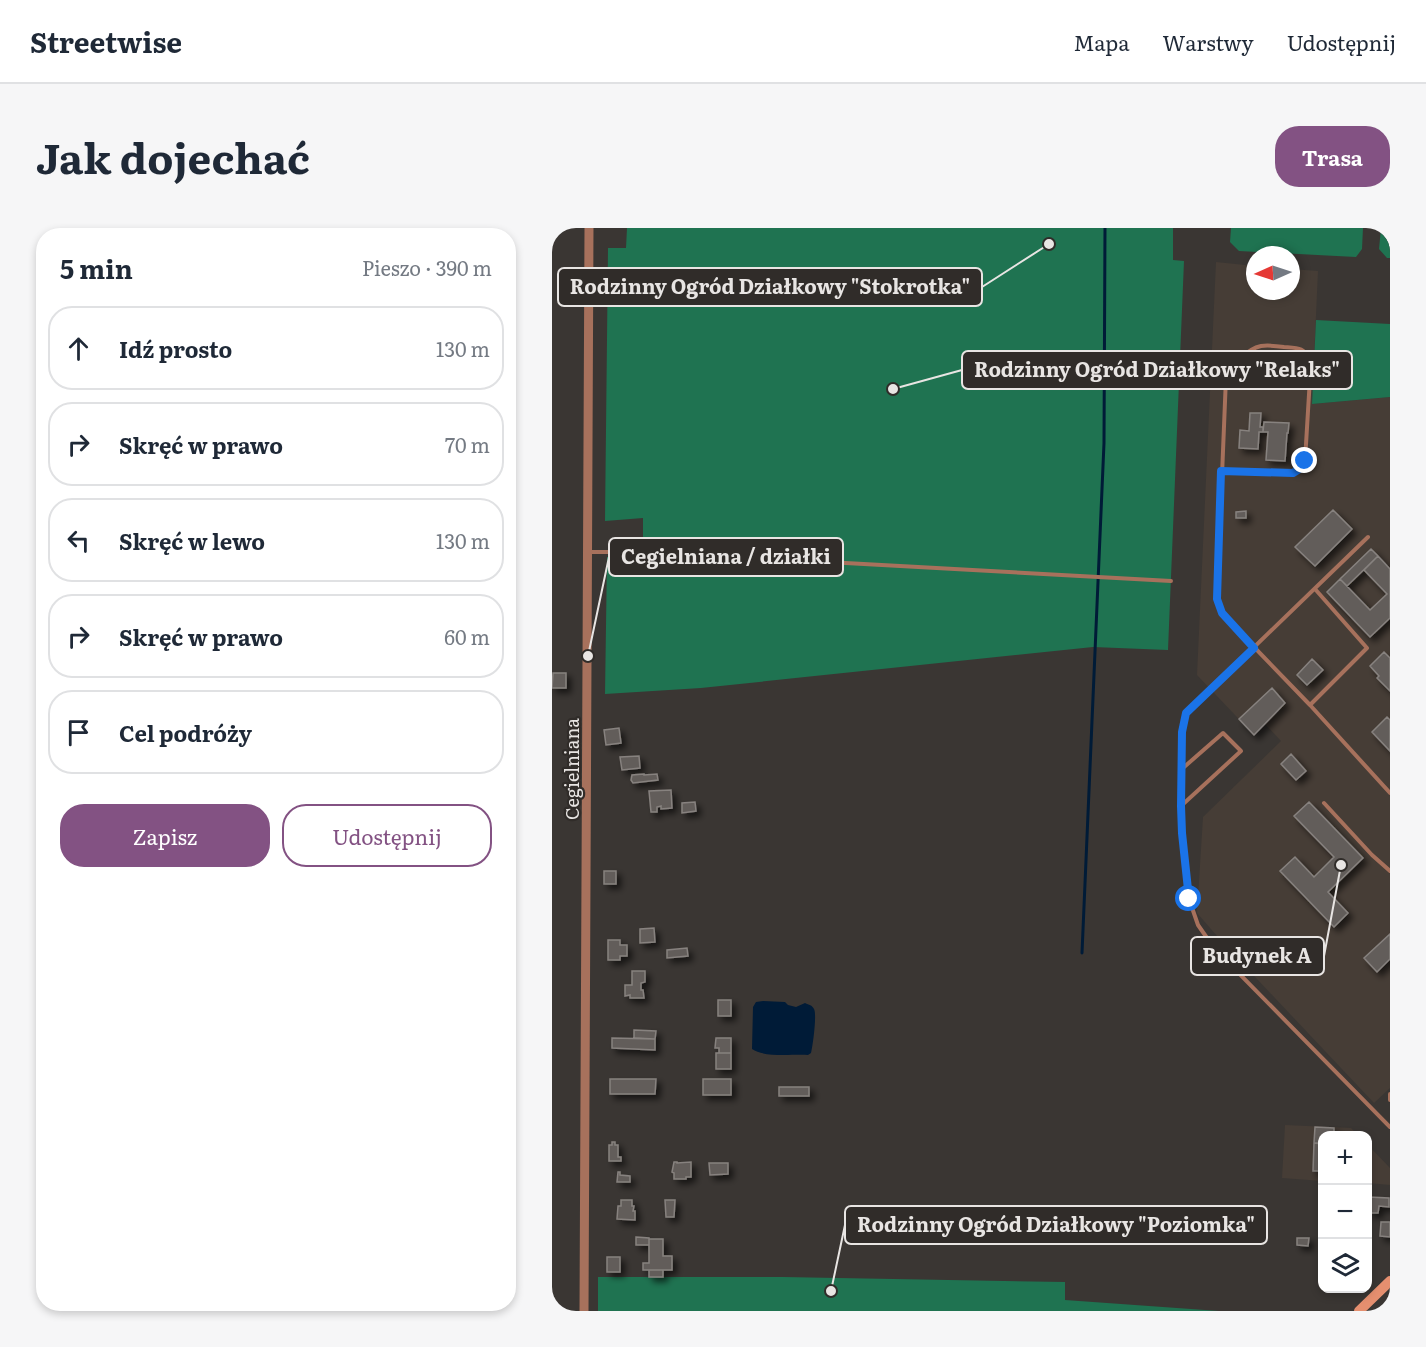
<!DOCTYPE html>
<html lang="pl">
<head>
<meta charset="utf-8">
<style>
	body { margin:0; font-family:Literata,serif; background:#f6f6f7; color:#1f2937 }
	.controls { position:absolute; right:18px; bottom:18px; display:grid; overflow:hidden; border-radius:12px; box-shadow:0 3px 9px #0003 }
	.controls button { width:54px; height:54px; display:grid; place-items:center; padding:0; border:0; border-bottom:2px solid #e0e1e3; background:#fff; color:#1f2937; font:30px sans-serif }
	.compass { position:absolute; left:694px; top:18px; width:54px; height:54px; border-radius:50%; background:#fff; box-shadow:0 3px 9px #0003; rotate:267deg }
	.stop { position:absolute; width:18px; height:18px; margin:-14px; border:4px solid #1a73e8; border-radius:50%; background:#fff }
	.stop.end { background:#1a73e8; border-color:#fff; box-shadow:0 2px 6px #0008 }
	.list { margin:0; padding:0; list-style:none }
	h2 { display:flex; justify-content:space-between; align-items:center; height:78px; margin:0; padding:0 24px; font-size:26px }
	h2 small { font-size:20px; font-weight:400; color:#747a83 }
	.list li { display:grid; grid-template-columns:39px 1fr auto; gap:18px; align-items:center; box-sizing:border-box; height:84px; margin:0 12px 12px; padding:0 12px; border:2px solid #e0e1e3; border-radius:24px }
	.list b { display:block; font-size:22px; white-space:nowrap }
	.list em { font-size:20px; font-style:normal; color:#747a83 }
	.actions { display:flex; gap:12px; padding:18px 24px }
	.actions a { flex:1; padding:14px 0; border:2px solid #835283; border-radius:24px; text-align:center; font-size:21px; color:#835283 }
	.actions .main { background:#835283; color:#fff }
	.icon { flex:none; width:33px; height:33px; fill:none; stroke:currentColor; stroke-width:2; stroke-linecap:round; stroke-linejoin:round }
	.map { position:relative; flex:none; width:838px; height:1083px; overflow:hidden; border-radius:24px }
	header { display:flex; align-items:center; gap:36px; box-sizing:border-box; height:84px; padding:0 30px; background:#fff; border-bottom:2px solid #e0e1e3 }
	header strong { font-size:28px }
	nav { display:flex; gap:33px; margin-inline-start:auto; font-size:21px }
	.intro { display:flex; align-items:center; justify-content:space-between; box-sizing:border-box; height:144px; padding:0 36px }
	h1 { margin:0; font-size:42px }
	.button { padding:15px 27px; border-radius:24px; background:#835283; color:#fff; font-size:21px; font-weight:700 }
	main { display:flex; gap:36px; padding:0 36px }
	aside { flex:1; background:#fff; border-radius:24px; box-shadow:0 3px 9px #0003 }
	.map>svg:first-child { display:block }
	.built { fill:#463d36 }
	.green { fill:#1f7351 }
	.water { fill:#001b37 }
	.lines { fill:none; stroke-linecap:round; stroke-linejoin:round }
	.stream { stroke:#001b37; stroke-width:3 }
	.building { fill:#625d5a; stroke:#87827f; stroke-width:1.5; filter:url(#shadow) }
	.service { stroke:#a7715c; stroke-width:4 }
	.tertiary { stroke:#a7715c; stroke-width:9 }
	.secondary { stroke:#e58f6f; stroke-width:10 }
	.route { stroke:#1a73e8; stroke-width:8 }
	.labels { text-anchor:middle; dominant-baseline:central; stroke-width:4.5; stroke-linejoin:round; paint-order:stroke }
	.street-label { font-size:18px; fill:#e8e5e3; stroke:#302c29 }
	.leader { fill:none; stroke:#e8e5e3; stroke-width:2 }
	.callout-dot { fill:#e8e5e3; stroke:#302c29; stroke-width:2 }
	.callout { fill:#302c29; stroke:#e8e5e3; stroke-width:2 }
	.callout-label { font-size:20px; text-anchor:middle; font-weight:bold; fill:#e8e5e3 }
</style>
</head>
<body>
<header>
<strong>Streetwise</strong>
<nav><a>Mapa</a><a>Warstwy</a><a>Udostępnij</a></nav>
</header>
<div class="intro"><h1>Jak dojechać</h1><a class="button">Trasa</a></div>
<main>
<aside>
<h2>5 min<small>Pieszo · 390 m</small></h2>
<ul class="list">
<li><svg class="icon" aria-label="ahead" viewBox="0 0 24 24"><path d="M12 20V5M6 11l6-6 6 6"/></svg><div><b>Idź prosto</b></div><em>130 m</em></li>
<li><svg class="icon" aria-label="right" viewBox="0 0 24 24"><path d="M7 20v-9h11M14 6l5 5-5 5"/></svg><div><b>Skręć w prawo</b></div><em>70 m</em></li>
<li><svg class="icon" aria-label="left" viewBox="0 0 24 24"><path d="M17 20v-9H6M10 6l-5 5 5 5"/></svg><div><b>Skręć w lewo</b></div><em>130 m</em></li>
<li><svg class="icon" aria-label="right" viewBox="0 0 24 24"><path d="M7 20v-9h11M14 6l5 5-5 5"/></svg><div><b>Skręć w prawo</b></div><em>60 m</em></li>
<li><svg class="icon" aria-label="arrive" viewBox="0 0 24 24"><path d="M6 21V4h12l-3 4 3 4H6"/></svg><div><b>Cel podróży</b></div></li>
</ul>
<div class="actions"><a class="main">Zapisz</a><a>Udostępnij</a></div>
</aside>
<div class="map">
<svg width="838" height="1083" viewBox="0 0 838 1083">
	<defs>
		<filter id="shadow"><feDropShadow dx="4.5" dy="4.5" stdDeviation="3" flood-color="#0009"/></filter>
	</defs>
	<rect width="100%" height="100%" fill="#3a3633"/>
	<path class="built" d="M664 34 703 38V63H739V41L766 43 760 176 838 169V860L822 875 672 716 645 685 651 589 729 513 713 496 702 507 645 447Z
		M733 897 799 900 806 907 770 908V953L730 950Z
		M816 917 838 940V957L816 955Z"/>
	<path class="green" d="M75 0H621V32L632 33 616 422 541 419 149 460 53 466 55 329H89L91 324V290L53 293 56 20H74Z
		M679 0H811L810 21 804 29 687 23 678 14Z
		M829 0H838V30H835L827 21Z
		M764 92 838 96V169L760 176Z
		M46 1049H231L513 1054V1072L667 1083H46Z"/>
	<path class="water" d="M211 773 233 774 236 777 244 779 253 775C257 777 260 777 262 781 265 786 261 817 259 825L256 827C239 826 213 830 200 821L201 779 204 774Z"/>
	<g class="lines">
		<path class="stream" d="M530 725 552 215 553 0"/>
	</g>
	<path class="building" d="M698 185H709L708 199H711V204H707L706 221 687 220 688 202 697 203Z
		M712 194 737 195 736 205H735L733 233 714 232 716 204H711Z
		M781 282 800 301 763 338 743 319Z
		M694 283V290H684V284Z
		M819 321 826 328 795 358 788 351Z
		M826 328 838 341V390L818 409 775 364 788 351 818 382 835 366 812 342Z
		M832 424 838 430V463L825 450 827 448 818 438Z
		M760 431 771 442 755 457 745 447Z
		M1 445H14V460H0Z
		M720 460 733 475 702 507 687 491Z
		M835 489 838 492V523L820 504Z
		M67 500 69 515 54 517 52 502Z
		M739 526 754 543 744 552 729 536Z
		M87 528 88 540 70 542 68 529Z
		M92 546V547L105 546 106 552 81 555 79 552 80 547Z
		M119 562 120 580 109 581V578L105 579V584H99L97 563Z
		M143 574 144 583 130 585V575Z
		M757 574 811 630 776 664 796 685 782 699 728 643 743 629 762 649 782 629 742 588Z
		M52 643H64V656H52Z
		M102 700 103 714 88 715V701Z
		M838 706V731L825 744 812 730Z
		M56 712H68V717H75V728H68V732H56Z
		M135 720 136 728 115 730V722Z
		M80 743H93V754L89 755V762H91L92 770H78V767L73 768V757H80Z
		M166 772H179V788H166Z
		M82 802 104 803 103 811 82 810Z
		M60 810 103 811V822L60 820Z
		M164 810H179V825H167V820H163Z
		M164 825H179V841H164Z
		M58 851H104L103 866H58Z
		M151 851H179V867H151Z
		M227 859H257V868H227Z
		M763 899 782 900V908H770V915H762Z
		M60 914H63V917H66V929H69V933H57V917H60Z
		M762 915 770 916V943H761Z
		M122 934H125V935L139 934V949H134V951H122V945L120 944Z
		M157 935H176V946L158 947Z
		M66 944H68V947L78 948V954H65Z
		M816 969 837 970V979L827 978 826 985H817L818 978H816Z
		M69 972H80V978H82L81 983H83V992L65 991 66 978H69Z
		M113 972H123L122 989H114Z
		M829 994H838V1009L828 1008Z
		M84 1009 97 1010V1017H84Z
		M745 1010H757L756 1018 745 1017Z
		M97 1011H111V1028H120V1042H91V1035H97Z
		M55 1029H68V1044H55Z
		M97 1042H111V1049H97Z"/>
	<g class="lines">
		<path class="service" d="M669 243 741 245 749 240 753 233 759 133C751 119 747 120 732 119 725 118 716 117 709 118 695 121 680 137 674 149L665 371 668 381 675 391 758 477 838 565
			M816 309 634 485 630 504 629 578 630 605 637 671 646 697 662 720 838 899
			M36 324H91L96 325 221 331 619 353
			M758 477 815 420 763 361
			M772 575 820 627 838 643
			M629 578 689 523 671 505 631 540
			M838 866V872"/>
		<path class="tertiary" d="M32 1083 37 0"/>
		<path class="secondary" d="M807 1083 838 1053"/>
	</g>
	<g class="lines">
		<path class="route" d="M637 671 630 605 629 578 630 504 634 485 702 420 670 385 665 371 669 243 741 245 749 240 753 233"/>
	</g>
	<g class="labels">
		<g class="street-label">
			<text transform="translate(19 541) rotate(-90)">Cegielniana</text>
		</g>
	</g>
	<path class="leader" d="M497 16L430 59M341 161L410 142M36 428L57 329M789 637L772 728M279 1063L293 997"/>
	<g class="callout-dot">
		<circle cx="497" cy="16" r="6"/>
		<circle cx="341" cy="161" r="6"/>
		<circle cx="36" cy="428" r="6"/>
		<circle cx="789" cy="637" r="6"/>
		<circle cx="279" cy="1063" r="6"/>
	</g>
	<g class="callout">
		<rect x="6" y="40" width="424" height="38" rx="6"/>
		<rect x="410" y="123" width="390" height="38" rx="6"/>
		<rect x="57" y="310" width="234" height="38" rx="6"/>
		<rect x="639" y="709" width="133" height="38" rx="6"/>
		<rect x="293" y="978" width="422" height="38" rx="6"/>
	</g>
	<g class="callout-label">
		<text x="218" y="66">Rodzinny Ogród Działkowy "Stokrotka"</text>
		<text x="605" y="149">Rodzinny Ogród Działkowy "Relaks"</text>
		<text x="174" y="336">Cegielniana / działki</text>
		<text x="705" y="735">Budynek A</text>
		<text x="504" y="1004">Rodzinny Ogród Działkowy "Poziomka"</text>
	</g>
</svg>
<div class="controls">
<button>+</button>
<button>−</button>
<button><svg class="icon" aria-label="layers" viewBox="0 0 24 24"><path d="M12 4l9 5-9 5-9-5zM3 14l9 5 9-5"/></svg></button>
</div>
<svg class="compass" viewBox="-18 -18 36 36"><path d="M0-13l5 13h-10z" fill="#e53935"/><path d="M0 13l5-13h-10z" fill="#747a83"/></svg>
<div class="stop" style="left:637px;top:671px"></div>
<div class="stop end" style="left:753px;top:233px"></div>
</div>
</main>
</body>
</html>
